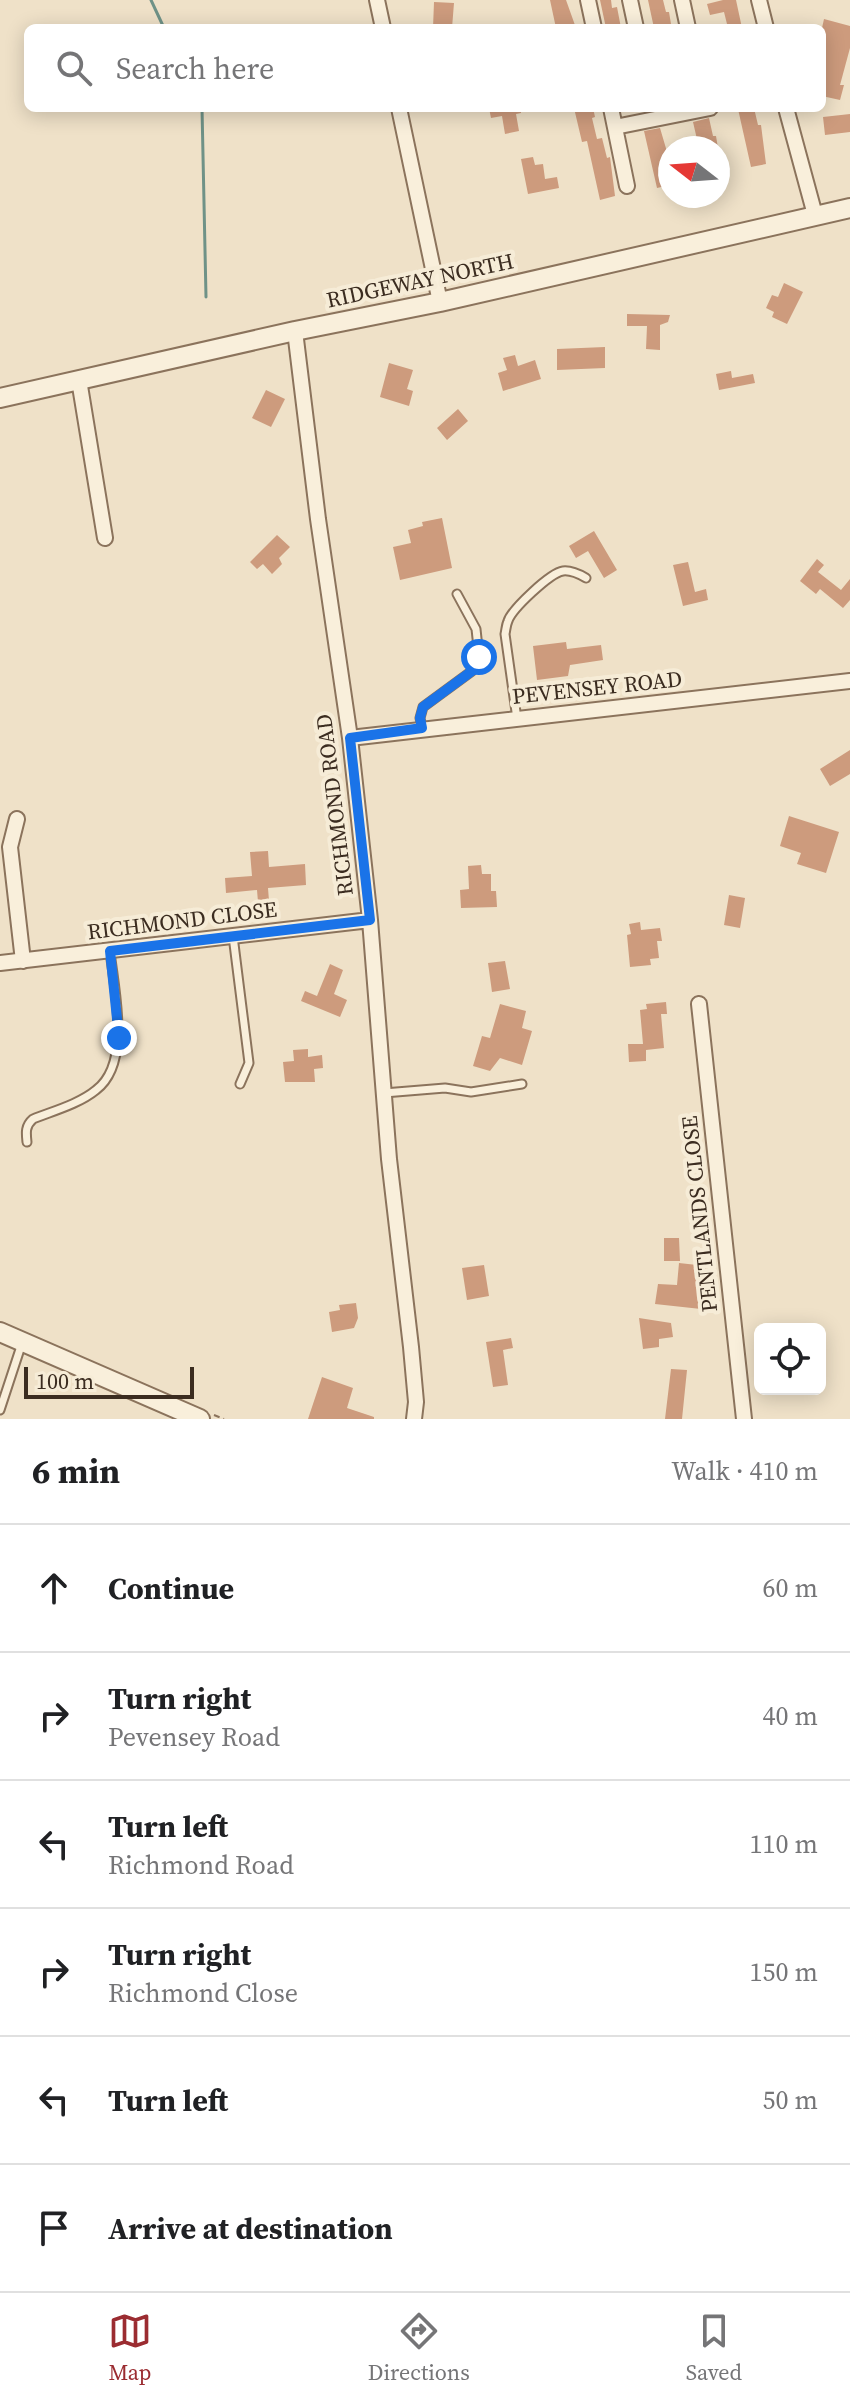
<!DOCTYPE html>
<html lang="en">
<head>
<meta charset="utf-8">
<style>
	body { margin:0; font-family:"Source Serif 4",serif; background:#f2f2f2; color:#202124 }
	.controls { position:absolute; right:24px; bottom:24px; display:grid; overflow:hidden; border-radius:12px; box-shadow:0 4px 20px #0003 }
	.controls button { width:72px; height:72px; display:grid; place-items:center; padding:0; border:0; border-bottom:2px solid #e0e0e0; background:#fff; color:#202124; font:40px sans-serif }
	.compass { position:absolute; left:658px; top:136px; width:72px; height:72px; border-radius:50%; background:#fff; box-shadow:0 4px 20px #0003; rotate:287deg }
	.scale { position:absolute; left:24px; bottom:20px; width:170px; box-sizing:border-box; padding-left:8px; border:4px solid #3b2c20; border-top:0; font-size:22px; line-height:28px; white-space:nowrap; color:#3b2c20; -webkit-text-stroke:6px #f6ecd7; paint-order:stroke }
	.stop { position:absolute; width:24px; height:24px; margin:-18px; border:6px solid #1a73e8; border-radius:50%; background:#fff }
	.stop.end { background:#1a73e8; border-color:#fff; box-shadow:0 2px 8px #0008 }
	.list { margin:0; padding:0; list-style:none }
	h2 { display:flex; justify-content:space-between; align-items:center; height:104px; margin:0; padding:0 32px; font-size:34px }
	h2 small { font-size:26px; font-weight:400; color:#757577 }
	.list li { display:grid; grid-template-columns:52px 1fr auto; gap:24px; align-items:center; box-sizing:border-box; height:128px; padding:0 32px; border-top:2px solid #e0e0e0 }
	.list b { display:block; font-size:30px; white-space:nowrap }
	.list p { margin:0; font-size:26px; white-space:nowrap; color:#757577 }
	.list em { font-size:26px; font-style:normal; color:#757577 }
	.icon { flex:none; width:44px; height:44px; fill:none; stroke:currentColor; stroke-width:2; stroke-linecap:round; stroke-linejoin:round }
	.map { position:relative; flex:none; width:850px; height:1419px; overflow:hidden }
	.search { position:absolute; background:#fff; box-shadow:0 4px 20px #0003; left:24px; right:24px; top:24px; height:88px; display:flex; align-items:center; gap:20px; box-sizing:border-box; padding:0 28px; border-radius:12px; color:#757577; font-size:30px }
	.sheet { height:872px; background:#fff }
	nav { display:flex; justify-content:space-around; align-items:center; box-sizing:border-box; height:112px; border-top:2px solid #e0e0e0; background:#fff; font-size:22px; color:#757577 }
	nav a { display:grid; justify-items:center; gap:4px }
	nav .on { color:#9b2c31 }
	.map>svg:first-child { display:block }
	.lines { fill:none; stroke-linecap:round; stroke-linejoin:round }
	.stream { stroke:#6f9287; stroke-width:3 }
	.building { fill:#cd9b7d }
	.service-casing { stroke:#8b735c; stroke-width:11 }
	.minor-casing { stroke:#8b735c; stroke-width:18 }
	.tertiary-casing { stroke:#8b735c; stroke-width:22 }
	.path { stroke:#8b735c; stroke-width:2; stroke-dasharray:6 4; stroke-linecap:butt }
	.service { stroke:#f9efdb; stroke-width:7 }
	.minor { stroke:#f9efdb; stroke-width:14 }
	.tertiary { stroke:#f9efdb; stroke-width:18 }
	.route { stroke:#1a73e8; stroke-width:10 }
	.labels { text-anchor:middle; dominant-baseline:central; stroke-width:8; stroke-linejoin:round; paint-order:stroke }
	.street-label { font-size:22px; fill:#3b2c20; stroke:#f6ecd7 }
</style>
</head>
<body>
<div class="map">
<svg width="850" height="1419" viewBox="0 0 850 1419">
	<rect width="100%" height="100%" fill="#efe1c8"/>
	<g class="lines">
		<path class="stream" d="M151 0 164 28
			M202 108 206 297"/>
	</g>
	<path class="building" d="M550 0H566L576 28H556Z
		M600 0H611L612 8 617 7 621 28H606Z
		M648 0H663L666 12H669L671 24H669V28H654Z
		M723 0H736L742 28H728L724 12 710 15 707 4Z
		M434 2 454 3 452 28H433Z
		M824 19 850 26V48L840 85H844L840 100 822 96V28Z
		M489 108H521V113L516 114 519 131 505 134 502 116 491 118Z
		M574 108H593L595 117 592 118 597 139 602 138 607 158 610 157 615 196 600 200 587 141 582 142Z
		M754 108 758 125H761L766 164 751 167 738 109Z
		M850 114V132L825 135 823 117Z
		M709 118 713 136H716L718 148H699L693 122Z
		M660 128 670 162 667 163 670 185 657 188 644 131Z
		M533 157 535 165 543 164 545 179 557 177 559 188 528 194 521 159Z
		M784 283 803 292 787 324 772 317 774 312 766 308 772 295 778 297Z
		M627 314 670 315 668 322 660 325V350L646 349 647 326H627Z
		M605 347V368L557 370V349Z
		M515 355 518 366 535 360 541 379 503 391 498 373 507 370 503 358Z
		M389 363 413 370 407 389 413 391 409 406 380 397Z
		M731 371 732 378 753 374 755 383 719 390 716 374Z
		M266 390 285 399 271 427 252 418Z
		M458 409 468 421 447 440 437 428Z
		M442 518 452 568 400 580 393 547 411 543 408 530 423 526 422 522Z
		M594 531 617 570 604 578 588 551 576 558 569 546Z
		M277 535 290 547 279 558 282 564 272 574 263 564 257 569 250 562Z
		M817 559 824 565 818 572 841 590 850 579V600L843 608 820 589 816 594 800 581Z
		M688 562 695 592 706 589 708 600 683 606 673 565Z
		M566 642 567 649 601 645 603 660 570 665 568 676 537 680 533 646Z
		M850 750V774L830 786 820 769Z
		M789 816 839 832 826 873 797 864 801 853 780 846Z
		M268 851 269 867 305 864 306 885 268 888 269 901 258 902 257 890 226 893 225 878 252 876 250 852Z
		M481 865 482 874H491V891H496L497 907 461 908 460 890 469 889 468 866Z
		M729 895 745 898 740 928 724 925Z
		M640 922 641 930 660 928 662 941H657L659 958 650 959 651 965 630 967 627 935 631 934 629 924Z
		M505 961 510 989 492 992 488 963Z
		M330 964 343 970 334 994 347 1000 340 1017 301 1001 305 991 317 996Z
		M666 1002 667 1014H661L664 1048 646 1050V1061L629 1062 628 1044H643L640 1010 647 1009 646 1004Z
		M500 1004 526 1011 522 1028 532 1031 522 1065 500 1058 490 1071 473 1066 482 1036 490 1038Z
		M308 1049V1057L322 1055 323 1068 314 1069 315 1082H285L283 1062 294 1061 293 1050Z
		M664 1238H679L680 1261H664Z
		M679 1263 706 1266 701 1309 655 1304 658 1284 677 1285Z
		M484 1265 489 1296 467 1300 462 1268Z
		M356 1303 358 1318 354 1328 332 1332 329 1312 340 1310 339 1305Z
		M639 1318 671 1323 673 1337 659 1339V1347L643 1349Z
		M511 1338 513 1348 503 1350 508 1385 493 1387 486 1342Z
		M671 1369 687 1370 682 1419H665Z
		M322 1377 353 1388 347 1408 374 1417V1419H308Z"/>
	<g class="lines">
		<defs>
			<path id="service" d="M517 719 505 634C506 630 506 625 508 621 512 609 550 573 563 571 571 570 579 574 586 578
				M422 728 420 718 423 707 472 671 479 657 476 629 457 594
				M233 936 249 1063 240 1084
				M384 1093 445 1088 471 1092 522 1084
				M27 1142C26 1133 25 1126 33 1119 53 1111 79 1104 96 1090 132 1063 114 989 110 951
				M0 1410 22 1343"/>
			<path id="minor" d="M377 0 383 28
				M588 0 594 28
				M630 0 636 28
				M682 0 688 28
				M759 0 766 28
				M399 108 440 302
				M611 108 627 186
				M786 108 815 215
				M615 127 710 108
				M295 331 318 519 350 738 370 920 389 1159 411 1347 416 1402 414 1419
				M79 380 105 538
				M350 738 850 681
				M17 819 10 847 23 961
				M0 963 370 920
				M699 1004 744 1419"/>
			<path id="tertiary" d="M0 398 295 331 440 302 850 208
				M0 1332 200 1419"/>
		</defs>
		<use href="#service" class="service-casing"/>
		<use href="#minor" class="minor-casing"/>
		<use href="#tertiary" class="tertiary-casing"/>
		<path class="path" d="M214 1415 224 1419"/>
		<use href="#service" class="service"/>
		<use href="#minor" class="minor"/>
		<use href="#tertiary" class="tertiary"/>
	</g>
	<g class="lines">
		<path class="route" d="M119 1038 110 951 370 920 350 738 422 728 420 718 423 707 472 671 479 657"/>
	</g>
	<g class="labels">
		<g class="street-label">
			<text transform="translate(420 280) rotate(-12)">RIDGEWAY NORTH</text>
			<text transform="translate(597 687) rotate(-6)">PEVENSEY ROAD</text>
			<text transform="translate(334 805) rotate(-97)">RICHMOND ROAD</text>
			<text transform="translate(182 920) rotate(-7)">RICHMOND CLOSE</text>
			<text transform="translate(699 1214) rotate(-96)">PENTLANDS CLOSE</text>
		</g>
	</g>
</svg>
<div class="controls">
<button><svg class="icon" aria-label="locate" viewBox="0 0 24 24"><circle cx="12" cy="12" r="6"/><path d="M12 2v4M12 18v4M2 12h4M18 12h4"/></svg></button>
</div>
<svg class="compass" viewBox="-18 -18 36 36"><path d="M0-13l5 13h-10z" fill="#e53935"/><path d="M0 13l5-13h-10z" fill="#757577"/></svg>
<div class="scale">100 m</div>
<div class="stop" style="left:479px;top:657px"></div>
<div class="stop end" style="left:119px;top:1038px"></div>
<div class="search"><svg class="icon" aria-label="search" viewBox="0 0 24 24"><circle cx="10" cy="10" r="6"/><path d="M15 15l6 6"/></svg>Search here</div>
</div>
<section class="sheet">
<h2>6 min<small>Walk · 410 m</small></h2>
<ul class="list">
<li><svg class="icon" aria-label="ahead" viewBox="0 0 24 24"><path d="M12 20V5M6 11l6-6 6 6"/></svg><div><b>Continue</b></div><em>60 m</em></li>
<li><svg class="icon" aria-label="right" viewBox="0 0 24 24"><path d="M7 20v-9h11M14 6l5 5-5 5"/></svg><div><b>Turn right</b><p>Pevensey Road</p></div><em>40 m</em></li>
<li><svg class="icon" aria-label="left" viewBox="0 0 24 24"><path d="M17 20v-9H6M10 6l-5 5 5 5"/></svg><div><b>Turn left</b><p>Richmond Road</p></div><em>110 m</em></li>
<li><svg class="icon" aria-label="right" viewBox="0 0 24 24"><path d="M7 20v-9h11M14 6l5 5-5 5"/></svg><div><b>Turn right</b><p>Richmond Close</p></div><em>150 m</em></li>
<li><svg class="icon" aria-label="left" viewBox="0 0 24 24"><path d="M17 20v-9H6M10 6l-5 5 5 5"/></svg><div><b>Turn left</b></div><em>50 m</em></li>
<li><svg class="icon" aria-label="arrive" viewBox="0 0 24 24"><path d="M6 21V4h12l-3 4 3 4H6"/></svg><div><b>Arrive at destination</b></div></li>
</ul>
</section>
<nav>
<a class="on"><svg class="icon" aria-label="map" viewBox="0 0 24 24"><path d="M3 6l6-2 6 2 6-2v14l-6 2-6-2-6 2zM9 4v14M15 6v14"/></svg>Map</a>
<a><svg class="icon" aria-label="directions" viewBox="0 0 24 24"><path d="M12 3l9 9-9 9-9-9zM9 14v-3h6M13 9l2 2-2 2"/></svg>Directions</a>
<a><svg class="icon" aria-label="saved" viewBox="0 0 24 24"><path d="M7 4h10v16l-5-4-5 4z"/></svg>Saved</a>
</nav>
</body>
</html>
